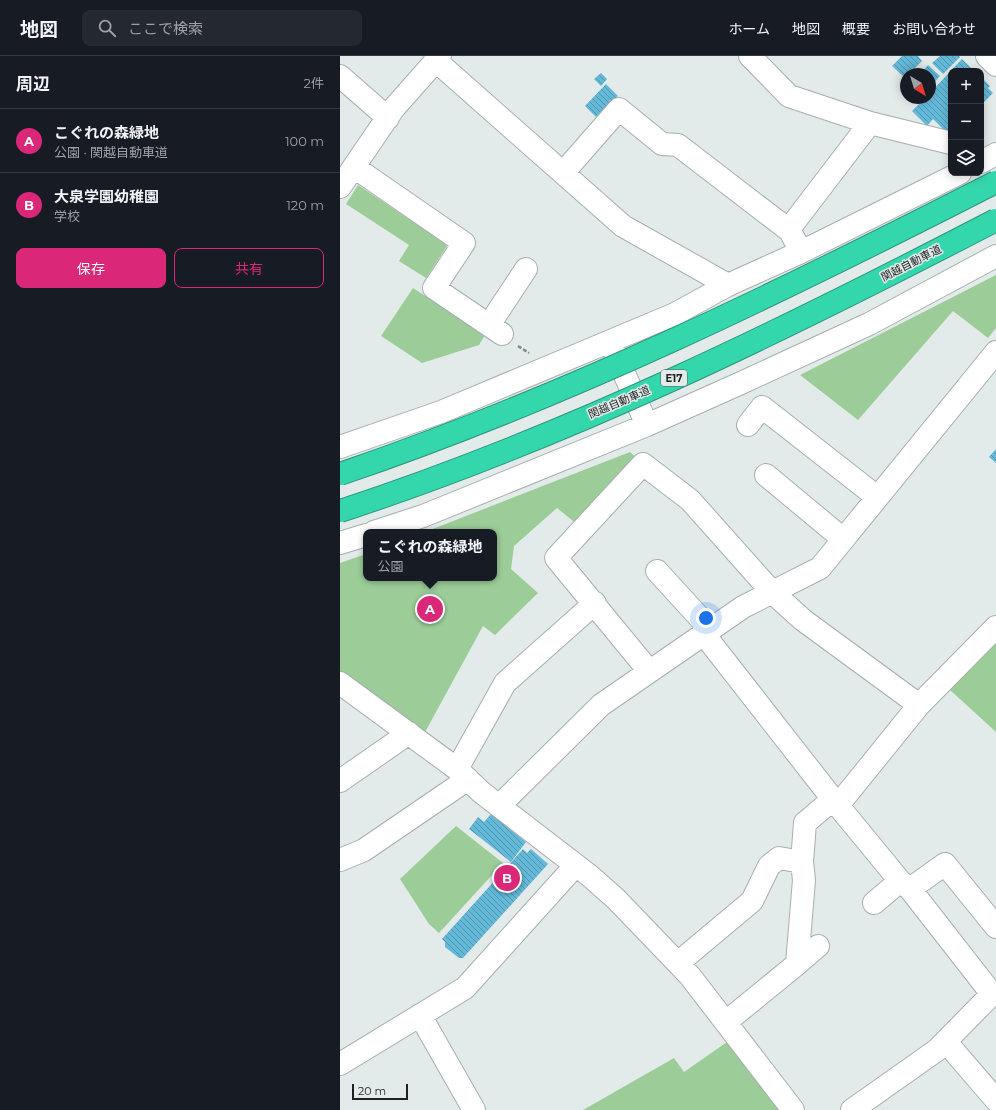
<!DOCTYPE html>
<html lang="ja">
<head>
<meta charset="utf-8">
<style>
	body { margin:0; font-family:Montserrat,"Noto Sans JP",sans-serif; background:#242831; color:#f1f3f6 }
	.controls { position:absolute; right:12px; top:12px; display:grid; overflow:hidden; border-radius:8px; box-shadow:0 2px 10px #0003 }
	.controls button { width:36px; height:36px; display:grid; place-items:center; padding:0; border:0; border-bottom:1px solid #363941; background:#171b24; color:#f1f3f6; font:20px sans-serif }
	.compass { position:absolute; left:560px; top:12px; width:36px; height:36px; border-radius:50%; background:#171b24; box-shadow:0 2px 10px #0003; rotate:142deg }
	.scale { position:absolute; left:12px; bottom:10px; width:56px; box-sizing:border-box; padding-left:4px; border:2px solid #1f2121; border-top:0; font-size:11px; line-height:14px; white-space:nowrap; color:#1f2121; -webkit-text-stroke:3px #e3eaea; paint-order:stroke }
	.you { position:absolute; left:366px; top:562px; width:14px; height:14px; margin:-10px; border:3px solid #fff; border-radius:50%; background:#1a73e8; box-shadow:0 0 0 6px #1a73e833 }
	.badge { display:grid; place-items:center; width:26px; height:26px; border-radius:50%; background:#db2777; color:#fff; font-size:13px; font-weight:700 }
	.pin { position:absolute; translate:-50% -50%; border:2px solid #fff; box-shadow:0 1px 4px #0006 }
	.popup { position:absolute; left:23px; top:473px; width:134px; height:52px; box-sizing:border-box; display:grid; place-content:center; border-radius:8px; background:#171b24; filter:drop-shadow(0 1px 3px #0005); font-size:13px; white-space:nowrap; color:#9ea1a6 }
	.popup b { font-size:15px; color:#f1f3f6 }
	.popup::after { content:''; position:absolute; left:50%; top:100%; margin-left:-8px; border:8px solid transparent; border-top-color:#171b24 }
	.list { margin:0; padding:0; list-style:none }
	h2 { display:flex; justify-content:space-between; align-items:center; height:52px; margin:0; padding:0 16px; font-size:17px }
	h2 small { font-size:13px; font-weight:400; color:#9ea1a6 }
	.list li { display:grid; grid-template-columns:26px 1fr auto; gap:12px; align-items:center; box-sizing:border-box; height:64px; padding:0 16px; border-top:1px solid #363941 }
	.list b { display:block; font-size:15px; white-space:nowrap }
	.list p { margin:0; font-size:13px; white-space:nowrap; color:#9ea1a6 }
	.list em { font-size:13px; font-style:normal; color:#9ea1a6 }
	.actions { display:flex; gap:8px; padding:12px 16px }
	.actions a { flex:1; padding:9px 0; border:1px solid #db2777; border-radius:8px; text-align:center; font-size:14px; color:#db2777 }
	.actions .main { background:#db2777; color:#fff }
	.icon { flex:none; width:22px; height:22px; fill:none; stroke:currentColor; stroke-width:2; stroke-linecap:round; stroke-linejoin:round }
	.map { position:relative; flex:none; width:656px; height:1054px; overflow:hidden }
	header { display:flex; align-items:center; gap:24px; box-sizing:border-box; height:56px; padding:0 20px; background:#171b24; border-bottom:1px solid #363941 }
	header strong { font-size:19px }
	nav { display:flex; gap:22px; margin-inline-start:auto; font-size:14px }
	.search { width:280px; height:36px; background:#242831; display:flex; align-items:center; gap:10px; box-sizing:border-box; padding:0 14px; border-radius:8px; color:#9ea1a6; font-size:15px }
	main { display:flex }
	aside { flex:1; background:#171b24 }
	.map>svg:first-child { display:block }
	.green { fill:#9ccd98 }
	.building { fill:url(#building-back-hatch) }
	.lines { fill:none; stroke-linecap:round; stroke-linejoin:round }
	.minor-casing { stroke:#a7aeae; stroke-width:24 }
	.path { stroke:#828787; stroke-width:2.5; stroke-dasharray:4 2; stroke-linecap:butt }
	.minor { stroke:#fff; stroke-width:22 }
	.highway-bridge-casing { stroke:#2d977b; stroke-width:24; stroke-linecap:butt }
	.highway-bridge { stroke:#34d6ac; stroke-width:22 }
	.labels { text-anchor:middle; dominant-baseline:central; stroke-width:3; stroke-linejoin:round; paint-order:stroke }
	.shield { fill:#e3eaea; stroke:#5a5d5d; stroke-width:1 }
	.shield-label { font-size:10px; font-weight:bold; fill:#1f2121 }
	.street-label { font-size:11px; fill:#1f2121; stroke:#e3eaea }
</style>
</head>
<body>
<header>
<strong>地図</strong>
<div class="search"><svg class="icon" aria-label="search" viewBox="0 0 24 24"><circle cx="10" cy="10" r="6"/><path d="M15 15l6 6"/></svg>ここで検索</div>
<nav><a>ホーム</a><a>地図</a><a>概要</a><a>お問い合わせ</a></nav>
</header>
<main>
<aside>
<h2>周辺<small>2件</small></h2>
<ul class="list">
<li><span class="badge">A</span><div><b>こぐれの森緑地</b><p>公園 · 関越自動車道</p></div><em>100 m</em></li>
<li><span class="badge">B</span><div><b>大泉学園幼稚園</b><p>学校</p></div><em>120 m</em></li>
</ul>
<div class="actions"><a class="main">保存</a><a>共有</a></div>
</aside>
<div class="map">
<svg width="656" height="1054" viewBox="0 0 656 1054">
	<defs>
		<pattern id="building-back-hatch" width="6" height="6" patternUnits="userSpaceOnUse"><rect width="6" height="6" fill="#64b8d8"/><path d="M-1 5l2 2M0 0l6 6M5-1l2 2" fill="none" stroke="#5295af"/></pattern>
	</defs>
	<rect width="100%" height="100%" fill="#e3eaea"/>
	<path class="green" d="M18 129 106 188 107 190 86 222 59 205 69 189 6 148Z
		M656 219V272L648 282 613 255 518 364 460 319Z
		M73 232 145 279 139 289 82 307 41 280Z
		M290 396 299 404 238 469 217 452 174 490 171 513 198 537 155 579 143 570 84 678 0 618V507L26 498V522H154V476H85Z
		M656 582V676L609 633Z
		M116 770 163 807 99 877 89 868 60 823Z
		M387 986 440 1054H243L334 1002 344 1016Z"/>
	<path class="building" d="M562 0H578L582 5 569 18H566L565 22 552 10Z
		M600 0H619L620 1 603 18 592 7Z
		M622 3 634 15H611V81L593 63 587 70 572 55 585 42H590V37Z
		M588 9 600 20 590 31V18H580Z
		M261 17 267 23 261 30 254 23Z
		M641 21 650 30 648 32 653 37 641 49Z
		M266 28 278 40 256 61 245 50Z
		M656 393V407L649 401Z
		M151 758 186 786 171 806 129 773 138 761 144 766Z
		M183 793 187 797 191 793 208 808 123 902H119L105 891V886L102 883Z"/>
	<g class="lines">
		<defs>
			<path id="minor" d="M410 0 449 40 530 67 611 87
				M647 0 656 9
				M95 4 283 170 388 229
				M0 20 48 62
				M641 106 656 98
				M14 111 124 187 94 232 162 278
				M223 117 279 53 322 88 338 89 450 175 461 196
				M0 131 54 52 100 0
				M449 173 530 67
				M149 269 186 213
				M272 290 307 369
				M408 369 422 351 537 441
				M0 391 101 356 335 258 388 229 461 196 620 117
				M426 419 503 483
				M34 476 83 460 307 369 401 327 529 268 656 200
				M0 487 26 479
				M317 515 370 573
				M363 577 495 746 560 825 570 833 652 938 597 994 512 1054
				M309 615 216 502 303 408 350 444 432 536 463 564 579 649 656 571
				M0 627 117 713 141 736 250 820 276 843 350 920 453 1054
				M117 713 165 627 255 547
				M0 725 69 677
				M159 750 261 649 403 551 480 512 656 296
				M0 804 24 794 128 723
				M570 833 605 808 656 871
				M534 847 560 825
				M338 907 412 845 429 810 439 802 462 806
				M457 908 478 890
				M80 959 134 1054
				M386 966 457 908 464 824 462 806 465 767 485 750 503 743 579 649
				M606 986 656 1044
				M0 1008 125 932 235 810"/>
		</defs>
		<use href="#minor" class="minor-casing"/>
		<path class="path" d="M178 290 189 297"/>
		<use href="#minor" class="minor"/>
		<defs>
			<path id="highway-bridge" d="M0 418C227 341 443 235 656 126
				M0 455C227 381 444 274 656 164"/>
		</defs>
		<use href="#highway-bridge" class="highway-bridge-casing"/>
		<use href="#highway-bridge" class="highway-bridge"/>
	</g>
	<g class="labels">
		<rect class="shield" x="321" y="314" width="26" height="16" rx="3"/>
		<g class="shield-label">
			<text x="334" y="322">E17</text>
		</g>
		<g class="street-label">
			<text transform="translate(571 207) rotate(-27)">関越自動車道</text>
			<text transform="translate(279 346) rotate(-23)">関越自動車道</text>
		</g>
	</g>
</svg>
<div class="controls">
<button>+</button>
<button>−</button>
<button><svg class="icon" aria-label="layers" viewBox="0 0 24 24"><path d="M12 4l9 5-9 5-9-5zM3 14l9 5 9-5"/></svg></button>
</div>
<svg class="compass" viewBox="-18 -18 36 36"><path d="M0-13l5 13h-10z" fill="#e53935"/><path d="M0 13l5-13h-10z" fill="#9ea1a6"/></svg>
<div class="scale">20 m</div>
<div class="you"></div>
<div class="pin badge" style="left:90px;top:553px">A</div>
<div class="popup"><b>こぐれの森緑地</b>公園</div>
<div class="pin badge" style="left:167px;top:822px">B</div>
</div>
</main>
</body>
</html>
